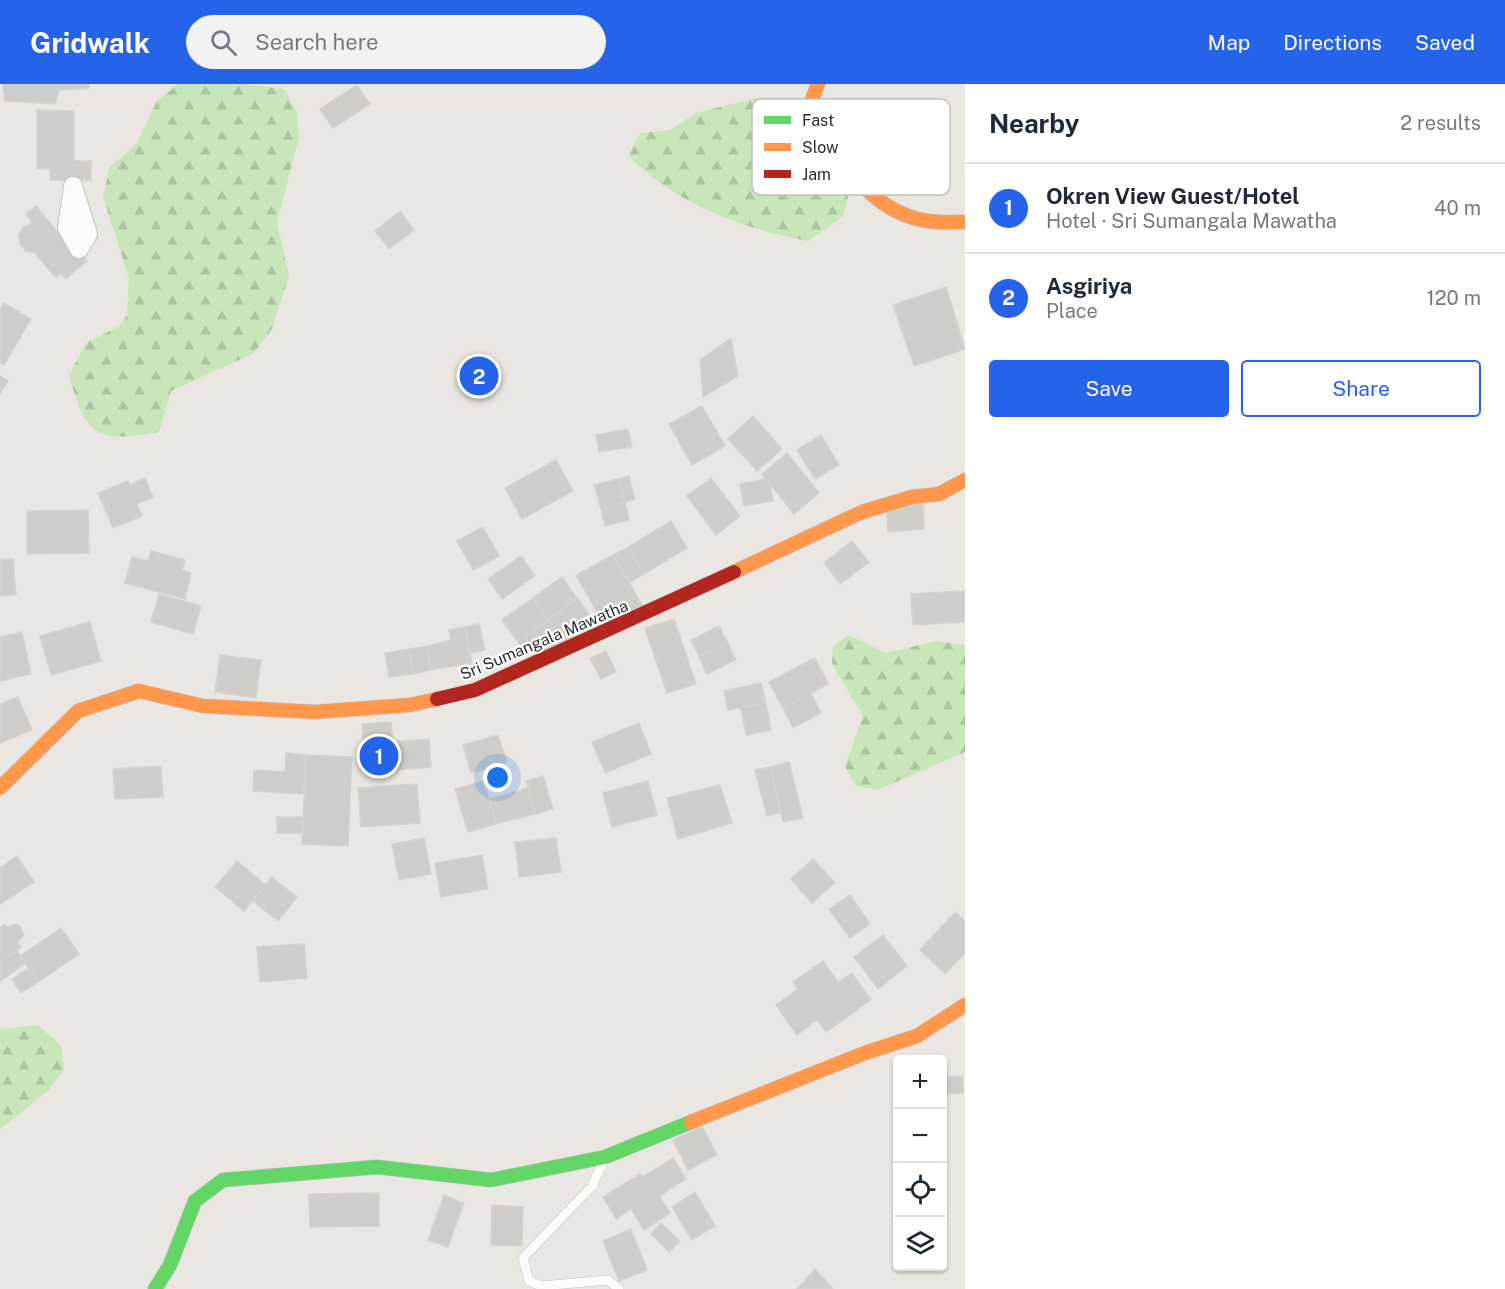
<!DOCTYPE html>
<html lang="en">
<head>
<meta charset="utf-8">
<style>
	body { margin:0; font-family:"Public Sans",sans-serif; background:#f2f2f3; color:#1f2937 }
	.controls { position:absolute; right:18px; bottom:18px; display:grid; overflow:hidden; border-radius:6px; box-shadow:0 2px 4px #0004 }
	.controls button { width:54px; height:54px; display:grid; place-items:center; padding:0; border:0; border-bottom:2px solid #e0e1e3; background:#fff; color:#1f2937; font:30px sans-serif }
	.you { position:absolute; left:498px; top:694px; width:21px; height:21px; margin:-15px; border:4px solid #fff; border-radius:50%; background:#1a73e8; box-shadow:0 0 0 9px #1a73e833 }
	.badge { display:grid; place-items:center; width:39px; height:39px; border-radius:50%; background:#2563eb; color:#fff; font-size:20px; font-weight:700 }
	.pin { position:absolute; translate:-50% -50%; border:3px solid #fff; box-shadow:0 2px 6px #0006 }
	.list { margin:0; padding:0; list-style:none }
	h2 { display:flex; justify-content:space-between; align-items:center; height:78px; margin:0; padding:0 24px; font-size:26px }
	h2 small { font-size:20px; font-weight:400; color:#747a83 }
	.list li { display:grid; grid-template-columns:39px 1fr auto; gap:18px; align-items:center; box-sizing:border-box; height:90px; padding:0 24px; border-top:2px solid #e0e1e3 }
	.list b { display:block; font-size:22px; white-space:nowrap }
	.list p { margin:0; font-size:20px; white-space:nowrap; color:#747a83 }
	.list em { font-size:20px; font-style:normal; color:#747a83 }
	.actions { display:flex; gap:12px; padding:18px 24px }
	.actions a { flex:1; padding:14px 0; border:2px solid #2563eb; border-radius:6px; text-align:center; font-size:21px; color:#2563eb }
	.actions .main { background:#2563eb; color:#fff }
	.icon { flex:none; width:33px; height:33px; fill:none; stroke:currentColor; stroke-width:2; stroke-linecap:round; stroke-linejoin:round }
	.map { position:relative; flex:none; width:965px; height:1205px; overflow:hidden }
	header { display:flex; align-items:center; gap:36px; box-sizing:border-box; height:84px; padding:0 30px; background:#2563eb; color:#fff }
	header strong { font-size:28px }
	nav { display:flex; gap:33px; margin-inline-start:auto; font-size:21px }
	.search { width:420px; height:54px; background:#f2f2f3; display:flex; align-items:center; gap:15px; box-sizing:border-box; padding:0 21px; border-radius:33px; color:#747a83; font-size:22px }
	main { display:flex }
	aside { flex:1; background:#fff }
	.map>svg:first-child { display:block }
	.forest { fill:url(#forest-firs) }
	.building { fill:#cfcdc9; stroke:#d5d3ce; stroke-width:1.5 }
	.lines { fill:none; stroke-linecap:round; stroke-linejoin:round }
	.lane-casing { stroke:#c3c3c3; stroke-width:10 }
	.street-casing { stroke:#c3c3c3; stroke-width:20 }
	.fast-casing { stroke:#c3c3c3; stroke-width:15 }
	.slow-casing { stroke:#c3c3c3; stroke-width:15 }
	.jam-casing { stroke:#c3c3c3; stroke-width:15 }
	.lane { stroke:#fcfbfb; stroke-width:9 }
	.street { stroke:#fcfbfb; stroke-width:18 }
	.fast { stroke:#63d668; stroke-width:14 }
	.slow { stroke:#ff974d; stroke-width:14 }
	.jam { stroke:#b3261e; stroke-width:14 }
	.labels { text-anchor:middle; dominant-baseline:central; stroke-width:4.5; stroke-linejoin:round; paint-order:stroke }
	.street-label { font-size:16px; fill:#2c2c2c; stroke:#fff }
	.key { fill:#fff; stroke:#c0c0c0; stroke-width:1.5 }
	.key-label { font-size:16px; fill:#2c2c2c }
</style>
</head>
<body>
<header>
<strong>Gridwalk</strong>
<div class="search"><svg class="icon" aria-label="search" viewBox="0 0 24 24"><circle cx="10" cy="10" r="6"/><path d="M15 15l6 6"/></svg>Search here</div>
<nav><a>Map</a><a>Directions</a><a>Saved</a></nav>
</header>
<main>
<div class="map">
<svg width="965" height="1205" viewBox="0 0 965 1205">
	<defs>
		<pattern id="forest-firs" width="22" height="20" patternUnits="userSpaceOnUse" patternTransform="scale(1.5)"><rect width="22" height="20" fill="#c8e6ba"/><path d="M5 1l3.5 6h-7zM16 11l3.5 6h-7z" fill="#acc5a0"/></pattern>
	</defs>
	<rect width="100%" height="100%" fill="#eae7e2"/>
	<path class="forest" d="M178 0H243L284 5 297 28 299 54 277 138 289 192 272 245 254 269 171 307 159 348C96 359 87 353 69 292L86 259 120 242 127 230 129 195 103 112 110 83 136 60 157 17Z
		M760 13 796 33 849 108 844 132 808 157C744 145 675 120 629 72L640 49 670 46 696 29Z
		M849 551 886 569 936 557 965 561V668L878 706 856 702 845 682 863 632 832 580 833 562Z
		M38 941 61 962 64 985 49 1006 0 1045V945Z"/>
	<path class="building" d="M3 0H89V4L59 6 55 20 5 17Z
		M357 1 370 20 333 44 320 25Z
		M37 26 74 27V77H91V97L50 96V85L37 84Z
		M36 122 60 151 63 148 87 177 66 195 62 189 56 194 35 169 26 167 20 160 19 151 23 143 32 139 26 130Z
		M400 127 414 146 389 165 375 147Z
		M946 203 965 265 914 282 893 221Z
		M4 219 31 235 4 281 0 279V225Z
		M731 254 738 292 703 313 700 276Z
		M0 292 8 297 0 310Z
		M702 322 725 362 692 381 669 340Z
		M753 332 782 365 757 387 728 355Z
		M628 345 632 363 599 368 596 351Z
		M821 351 839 381 815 395 797 366Z
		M787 369 819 409 794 430 762 390Z
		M556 376 573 407 522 435 505 404Z
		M629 392 635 416 625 418 618 395Z
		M145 394 153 413 137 420 142 432 113 444 98 409 128 397 130 401Z
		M711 394 740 432 716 451 687 412Z
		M618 395 625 418 601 425 594 401Z
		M766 395 770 400 773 417 744 422 740 400Z
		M625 418 629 436 605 442 601 425Z
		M923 420 924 445 888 448 886 423Z
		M88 426 89 469 27 470V427Z
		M671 437 687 464 644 490 628 463Z
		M483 443 499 472 473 486 457 457Z
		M852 457 869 478 840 500 824 479Z
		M628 463 644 490 629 499 613 471Z
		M151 467 185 476 182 486 191 489 185 515 125 499 132 473 148 477Z
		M613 471 642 521 605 542 576 491Z
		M521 472 535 492 502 515 488 495Z
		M13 475 16 511 0 512V476Z
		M562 493 577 514 549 536 533 514Z
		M965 507V538L913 541 911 510Z
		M159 510 201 522 193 550 151 538Z
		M533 514 549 536 525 553 529 560 523 565 502 536Z
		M577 514 589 530 582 535 587 542 548 571 537 569 525 553Z
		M674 535 696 600 667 609 645 544Z
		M90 538 101 577 51 591 40 552Z
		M479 540 485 566 470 569 465 543Z
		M719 542 728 559 699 573 691 556Z
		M465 543 472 579 431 586 427 562 451 556 449 546Z
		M22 548 31 590 0 597V553Z
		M728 559 736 576 707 590 699 573Z
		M427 562 431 586 413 590 409 565Z
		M409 565 413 590 389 593 385 569Z
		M606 567 616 588 601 595 590 574Z
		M220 571 261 576 256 614 215 608Z
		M815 574 828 600 783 624 769 598Z
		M761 599 766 619 728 626 724 607Z
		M811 609 821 629 793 644 783 624Z
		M18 613 32 646 0 659V620Z
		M766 619 771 646 746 651 741 624Z
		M391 638 395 686 366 688 362 640Z
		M639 639 651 670 605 689 592 658Z
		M498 651 507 678 471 689 463 661Z
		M429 655 431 683 395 686 393 658Z
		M286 669 306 671 303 710 253 707 254 686 285 688Z
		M306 671 352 673 348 762 302 760Z
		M789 678 803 734 783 738 770 683Z
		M161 682 163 713 115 715 113 685Z
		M770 683 781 729 767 732 755 686Z
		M543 692 553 725 535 730 526 697Z
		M484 697 496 740 468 748 455 705Z
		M648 697 657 731 612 743 603 709Z
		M417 700 420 739 361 743 358 704Z
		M720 701 732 739 678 755 667 714Z
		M528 704 535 730 496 740 490 715Z
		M277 733H303L302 749H277Z
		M424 754 431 790 399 796 392 760Z
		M556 754 561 788 519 793 515 758Z
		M482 771 488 805 441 813 435 779Z
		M17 772 34 798 0 820V784Z
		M813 775 835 799 812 819 791 795Z
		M237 777 266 801 244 827 215 803Z
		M272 793 297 813 278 837 253 817Z
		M850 811 870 840 850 854 829 825Z
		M955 828 965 837V869L945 890 920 866Z
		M5 840 7 843 16 840 20 842 24 851 18 858 21 863 0 879V844Z
		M61 844 79 870 38 898 20 872Z
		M883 851 907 882 878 905 854 873Z
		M304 860 307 894 260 898 257 863Z
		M17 867 26 879 0 897V879Z
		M823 877 838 898 852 889 871 916 826 948 817 936 797 951 776 921 798 905 793 898Z
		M29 884 38 898 21 909 12 895Z
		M963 992V1009L942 1010V993Z
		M702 1042 717 1071 688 1086 673 1056Z
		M673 1074 686 1095 659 1112 670 1129 644 1146 631 1125 616 1135 603 1113 640 1090 643 1093Z
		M695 1108 715 1142 692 1156 672 1123Z
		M379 1109V1142L310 1143 309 1110Z
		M444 1111 464 1119 448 1163 428 1156Z
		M492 1121 523 1123 522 1162 491 1161Z
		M661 1139 680 1157 669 1168 651 1150Z
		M631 1145 647 1186 619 1197 603 1157Z
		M815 1185 833 1205H797Z"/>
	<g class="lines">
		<defs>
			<path id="lane" d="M604 1076 592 1102 523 1174 529 1197 541 1202 608 1196 619 1205"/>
			<path id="street" d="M73 102 88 150 79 165 67 144Z"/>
			<path id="fast" d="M155 1205 170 1181 195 1117 223 1096 377 1083 491 1096 605 1073 691 1038"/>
			<path id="slow" d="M818 0 810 21C835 69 868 129 928 137 940 139 953 138 965 138
				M734 488 862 428 912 413 939 410 965 396
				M0 704 78 627 139 607 203 622 315 628 410 621 437 615
				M691 1038 865 969 917 952 965 921"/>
			<path id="jam" d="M437 615 475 606 734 488"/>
		</defs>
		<use href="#lane" class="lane-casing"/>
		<use href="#street" class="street-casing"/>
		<use href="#fast" class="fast-casing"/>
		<use href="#slow" class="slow-casing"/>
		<use href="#jam" class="jam-casing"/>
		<use href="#lane" class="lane"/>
		<use href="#street" class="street"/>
		<use href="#fast" class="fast"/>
		<use href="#slow" class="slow"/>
		<use href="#jam" class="jam"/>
	</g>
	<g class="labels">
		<g class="street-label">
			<text transform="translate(544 556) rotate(-23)">Sri Sumangala Mawatha</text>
		</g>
	</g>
	<rect x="752" y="15" width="198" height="96" rx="9" class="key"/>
	<rect x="764" y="32" width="27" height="8" fill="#63d668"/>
	<rect x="764" y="59" width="27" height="8" fill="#ff974d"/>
	<rect x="764" y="86" width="27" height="8" fill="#b3261e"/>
	<g class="key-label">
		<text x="802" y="42">Fast</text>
		<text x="802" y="69">Slow</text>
		<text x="802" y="96">Jam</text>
	</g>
</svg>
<div class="controls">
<button>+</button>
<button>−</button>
<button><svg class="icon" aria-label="locate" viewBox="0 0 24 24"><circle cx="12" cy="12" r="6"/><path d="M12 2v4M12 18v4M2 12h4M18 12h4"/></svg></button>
<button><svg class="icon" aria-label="layers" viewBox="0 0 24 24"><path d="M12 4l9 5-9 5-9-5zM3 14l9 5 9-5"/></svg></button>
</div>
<div class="you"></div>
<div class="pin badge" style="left:379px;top:672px">1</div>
<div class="pin badge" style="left:479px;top:292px">2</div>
</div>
<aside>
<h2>Nearby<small>2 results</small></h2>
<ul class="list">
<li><span class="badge">1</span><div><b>Okren View Guest/Hotel</b><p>Hotel · Sri Sumangala Mawatha</p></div><em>40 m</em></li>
<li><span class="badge">2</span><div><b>Asgiriya</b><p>Place</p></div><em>120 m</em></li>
</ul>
<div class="actions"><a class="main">Save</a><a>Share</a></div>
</aside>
</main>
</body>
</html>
